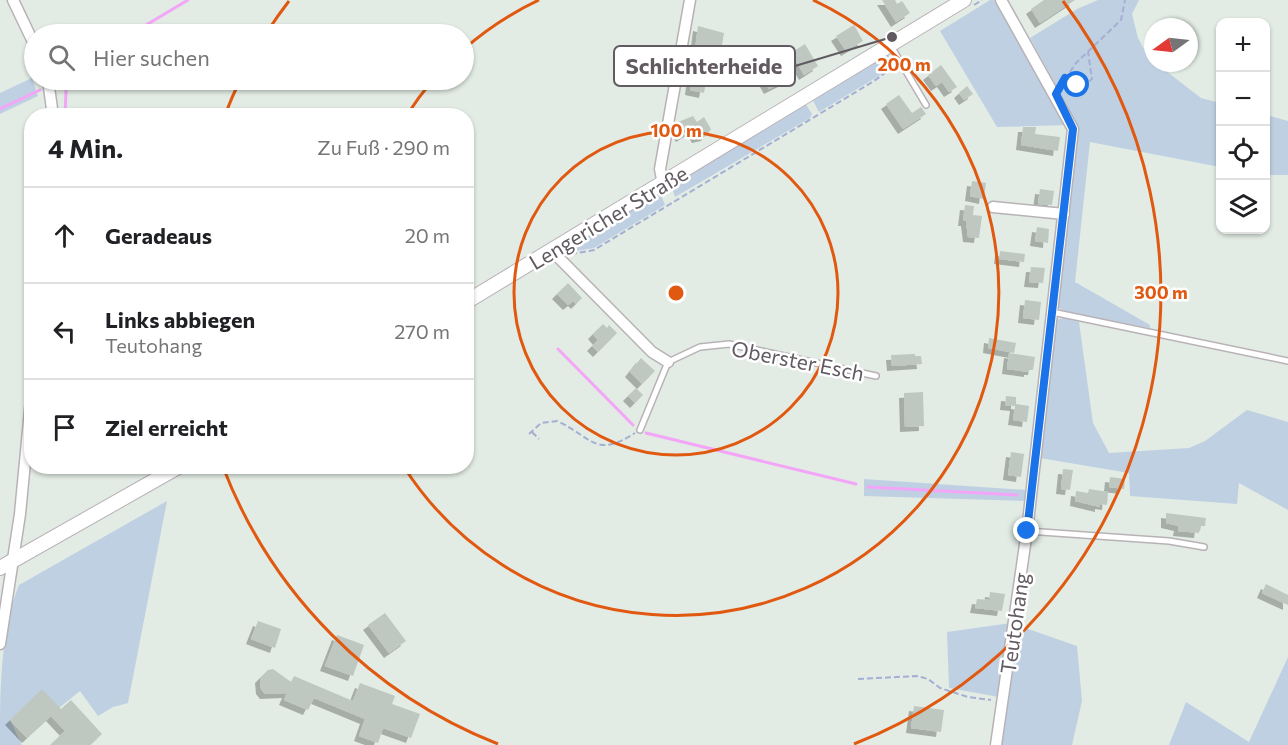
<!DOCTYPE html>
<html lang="de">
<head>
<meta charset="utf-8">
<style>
	body { margin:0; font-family:Commissioner,sans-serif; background:#f2f2f2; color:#202124 }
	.controls { position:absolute; right:18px; top:18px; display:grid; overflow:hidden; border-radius:12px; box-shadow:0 2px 4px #0004 }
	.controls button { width:54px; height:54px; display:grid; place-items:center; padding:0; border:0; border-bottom:2px solid #e0e0e0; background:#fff; color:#202124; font:30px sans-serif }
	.compass { position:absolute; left:1144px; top:18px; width:54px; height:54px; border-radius:50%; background:#fff; box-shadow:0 2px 4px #0004; rotate:255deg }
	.stop { position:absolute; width:18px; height:18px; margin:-14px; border:4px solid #1a73e8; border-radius:50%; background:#fff }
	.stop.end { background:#1a73e8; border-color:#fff; box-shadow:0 2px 6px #0008 }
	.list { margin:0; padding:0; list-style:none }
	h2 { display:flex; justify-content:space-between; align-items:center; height:78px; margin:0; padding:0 24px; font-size:26px }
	h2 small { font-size:20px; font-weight:400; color:#757577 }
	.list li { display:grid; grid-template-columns:39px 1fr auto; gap:18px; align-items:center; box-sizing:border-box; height:96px; padding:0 24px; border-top:2px solid #e0e0e0 }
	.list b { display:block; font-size:22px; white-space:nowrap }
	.list p { margin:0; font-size:20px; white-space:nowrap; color:#757577 }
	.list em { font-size:20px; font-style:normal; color:#757577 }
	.icon { flex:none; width:33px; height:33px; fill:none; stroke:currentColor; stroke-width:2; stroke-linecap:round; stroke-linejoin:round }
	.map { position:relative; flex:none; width:1288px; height:745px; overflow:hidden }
	.search { position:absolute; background:#fff; box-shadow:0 2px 4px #0004; left:24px; top:24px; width:450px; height:66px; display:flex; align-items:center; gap:15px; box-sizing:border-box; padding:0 21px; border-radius:33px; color:#757577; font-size:22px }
	.panel { position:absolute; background:#fff; box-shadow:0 2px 4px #0004; left:24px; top:108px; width:450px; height:366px; border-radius:24px }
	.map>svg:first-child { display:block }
	.green { fill:#bfd0e2 }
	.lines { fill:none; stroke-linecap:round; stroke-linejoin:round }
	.stream { stroke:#f3a5f8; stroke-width:3 }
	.building { fill:#bec7c0; filter:url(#shadow) }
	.lane-casing { stroke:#b8b2b7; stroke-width:8 }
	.street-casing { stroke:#b8b2b7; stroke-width:13 }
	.secondary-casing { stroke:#b8b1b8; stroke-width:16 }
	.path { stroke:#a4afd3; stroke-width:2; stroke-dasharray:6 3; stroke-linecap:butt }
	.lane { stroke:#fff; stroke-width:5 }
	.street { stroke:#fff; stroke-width:10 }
	.secondary { stroke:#fff; stroke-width:14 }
	.route { stroke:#1a73e8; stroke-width:8 }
	.ring { fill:none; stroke:#e15910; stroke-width:3 }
	.labels { text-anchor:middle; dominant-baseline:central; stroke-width:5; stroke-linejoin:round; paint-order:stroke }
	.street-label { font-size:21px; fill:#615a61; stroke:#fff }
	.centre { fill:#e15910; stroke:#fff; stroke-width:3 }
	.ring-label { font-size:18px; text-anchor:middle; font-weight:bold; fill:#e15910; stroke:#fff; stroke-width:5; stroke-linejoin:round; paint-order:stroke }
	.leader { fill:none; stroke:#615a61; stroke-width:2 }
	.callout-dot { fill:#615a61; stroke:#fff; stroke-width:2 }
	.callout { fill:#fff; stroke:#615a61; stroke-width:2 }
	.callout-label { font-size:22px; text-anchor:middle; font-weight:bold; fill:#615a61 }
</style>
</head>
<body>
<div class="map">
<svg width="1288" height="745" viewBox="0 0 1288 745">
	<defs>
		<filter id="shadow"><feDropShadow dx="-5" dy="5" stdDeviation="0" flood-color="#0004"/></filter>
	</defs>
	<rect width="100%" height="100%" fill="#e2ece4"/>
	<path class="green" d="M990 0H994L1069 125 997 127 940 31Z
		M1098 0H1139L1132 14 1138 38 1148 57 1201 98 1220 103V167L1090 142 1075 282 1150 325V328L1066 312 1057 307 1077 124 1030 38 1077 9Z
		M887 53 891 59 882 74 819 112 812 99Z
		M32 78 38 96 0 114V93Z
		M805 103 812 114 810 118 675 197 671 185Z
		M1266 115 1288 121V175H1266Z
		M660 193 665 205 594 248 563 253V250Z
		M1064 318 1079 322 1093 423 1109 453 1189 448 1205 441 1247 410 1288 422V510L1239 483 1237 504 1130 496 1129 473 1040 458 1055 320Z
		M864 479 1027 490 1025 501 864 496Z
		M167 501 128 703 113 707 98 716 80 691 59 708 42 690 10 720 22 745H0C0 694 0 631 19 585Z
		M1011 623 1077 646 1082 701 1072 745H991L999 697 949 688 947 632Z
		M1288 657V745H1169L1186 702 1249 742Z"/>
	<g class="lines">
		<path class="stream" d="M131 34 188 0
			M0 109 40 90
			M65 116 66 91
			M558 349 633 425
			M646 433 856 484
			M868 487 1017 495"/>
	</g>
	<path class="building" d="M882 0H895L897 4 902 1 910 13 896 22Z
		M1044 0H1075L1040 23 1031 9Z
		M854 25 863 41 846 51 836 36Z
		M698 26 724 33 720 57 704 54 702 71 708 72 704 93 690 90Z
		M805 44 818 66 804 75 795 59 789 64 778 61Z
		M941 65 957 87 949 92 942 82 936 86 928 75Z
		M777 66 785 81 769 89 761 75Z
		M967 86 973 94 964 100 959 93Z
		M899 95 912 113 921 107 926 114 903 129 886 104Z
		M693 116 697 122 704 117 711 129 706 136 697 138 692 130 681 137 677 131 678 122Z
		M1023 127H1036L1035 134 1060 137 1058 151 1021 145Z
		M972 181 986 183 984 199 970 196Z
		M1040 189 1054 191 1052 205 1038 204Z
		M965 205 974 206 973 215 982 216 979 238 968 237 966 221H963Z
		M1037 227 1049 229 1048 243 1035 241Z
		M1000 251 1025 254 1024 262 999 259Z
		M1031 267 1045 268 1043 283 1029 282Z
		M568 283 582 298 576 304 573 301 568 305 557 294Z
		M1025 300 1041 302 1039 320 1023 318Z
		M603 324 607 328 609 325 617 333 598 352 592 346 598 340 593 334Z
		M989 338 1016 343 1014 353 988 348Z
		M1009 353 1035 357 1033 370H1029V372L1007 369Z
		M915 354V356H921L922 364 892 366 891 355Z
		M641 358 655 371 642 384 630 372Z
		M636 388 643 395 635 403 628 396Z
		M923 392 924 426 905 427 904 393Z
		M1006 396 1016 397V404L1029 406 1027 422 1013 420 1015 406 1005 405Z
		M1011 452 1024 454 1021 477 1008 475Z
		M1063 469 1073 470 1070 490 1061 489Z
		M1110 477 1125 479 1124 489 1109 487Z
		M1089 489 1108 492 1107 505 1100 504V507L1075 501 1076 491 1088 493Z
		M1166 513 1206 518 1205 526H1200L1199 533 1178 531 1179 526 1166 523Z
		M1266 584 1288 595V605L1262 593Z
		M990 592 1005 594 1002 611 975 608 977 599 989 600Z
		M385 613 406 641 389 653 368 625Z
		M258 621 281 629 275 648 251 639Z
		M337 635 364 645 353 676 325 666Z
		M273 669 291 682 294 676 353 701 360 683 395 696 392 704 420 714 411 738 383 728 378 743 359 736 365 719 314 698 308 710 284 700 287 693 265 694 261 689 260 678 268 670Z
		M42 689 61 709 71 700 102 734 90 745H50L65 731 51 716 27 738 10 720Z
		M914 706 944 710 941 732 911 728Z"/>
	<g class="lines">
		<defs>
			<path id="lane" d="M891 46 926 105
				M1052 312 1288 361
				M640 430 668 362 700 347 729 344 876 376
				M1027 531 1169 541 1204 547"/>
			<path id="street" d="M13 0 34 44
				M48 80 53 116
				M663 184 660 169 690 0
				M993 207 1064 214
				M552 251 652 352 668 362
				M0 644 20 514 32 389
				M996 745 1027 531 1073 129 1001 0"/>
			<path id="secondary" d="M466 302 964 0
				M0 568 180 466"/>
		</defs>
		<use href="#lane" class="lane-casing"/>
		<use href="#street" class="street-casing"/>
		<use href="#secondary" class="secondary-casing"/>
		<path class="path" d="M974 5 982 0
			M1065 78 1083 86 1092 79 1088 52
			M1060 87 1076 63 1121 20 1125 0
			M571 254 594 250 874 81 889 70 892 65
			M532 432 539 439
			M529 434 541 423 557 421C592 437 595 459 635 433
			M190 472 200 466
			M858 679 917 676 928 679 940 688 968 697 991 700"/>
		<use href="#lane" class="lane"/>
		<use href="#street" class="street"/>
		<use href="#secondary" class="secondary"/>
	</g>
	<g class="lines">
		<path class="route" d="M1027 531 1073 129 1056 94 1065 78 1077 85"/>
	</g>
	<g class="ring">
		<circle cx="676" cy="293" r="162"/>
		<path d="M407 115A323 323 0 0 1 432 81M464 49A323 323 0 0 1 539 0M813 0A323 323 0 1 1 404 467"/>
		<path d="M498 744A485 485 0 0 1 223 467M225 115A485 485 0 0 1 240 80M267 32A485 485 0 0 1 289 1M1063 1A485 485 0 0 1 854 744"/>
	</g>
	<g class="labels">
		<g class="street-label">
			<text transform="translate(608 217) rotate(-31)">Lengericher Straße</text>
			<text transform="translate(798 360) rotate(11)">Oberster Esch</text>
			<text transform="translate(1014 623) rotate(-82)">Teutohang</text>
		</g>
	</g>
	<circle cx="676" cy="293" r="9" class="centre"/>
	<g class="ring-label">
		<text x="904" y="71">200 m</text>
		<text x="676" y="137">100 m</text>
		<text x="1161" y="299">300 m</text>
	</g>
	<path class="leader" d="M892 37L795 66"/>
	<circle class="callout-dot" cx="892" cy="37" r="6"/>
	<rect class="callout" x="614" y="46" width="181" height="40" rx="6"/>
	<g class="callout-label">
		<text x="704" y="74">Schlichterheide</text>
	</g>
</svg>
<div class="controls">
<button>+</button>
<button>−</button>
<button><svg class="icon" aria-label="locate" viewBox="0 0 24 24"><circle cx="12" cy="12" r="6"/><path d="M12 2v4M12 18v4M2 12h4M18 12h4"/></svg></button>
<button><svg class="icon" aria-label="layers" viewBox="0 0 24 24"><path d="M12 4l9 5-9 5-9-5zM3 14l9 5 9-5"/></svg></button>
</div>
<svg class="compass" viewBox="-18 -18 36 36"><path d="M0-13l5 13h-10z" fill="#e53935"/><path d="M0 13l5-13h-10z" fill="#757577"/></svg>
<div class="stop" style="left:1077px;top:85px"></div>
<div class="stop end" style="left:1027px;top:531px"></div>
<div class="search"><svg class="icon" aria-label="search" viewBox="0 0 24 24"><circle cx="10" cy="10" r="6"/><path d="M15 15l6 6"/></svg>Hier suchen</div>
<section class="panel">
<h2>4 Min.<small>Zu Fuß · 290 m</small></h2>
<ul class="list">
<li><svg class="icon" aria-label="ahead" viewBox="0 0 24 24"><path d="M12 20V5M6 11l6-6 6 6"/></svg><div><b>Geradeaus</b></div><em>20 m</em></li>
<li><svg class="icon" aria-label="left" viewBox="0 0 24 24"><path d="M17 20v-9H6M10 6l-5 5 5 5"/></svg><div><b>Links abbiegen</b><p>Teutohang</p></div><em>270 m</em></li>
<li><svg class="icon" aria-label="arrive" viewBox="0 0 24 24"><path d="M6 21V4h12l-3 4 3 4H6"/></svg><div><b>Ziel erreicht</b></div></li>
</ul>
</section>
</div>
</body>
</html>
